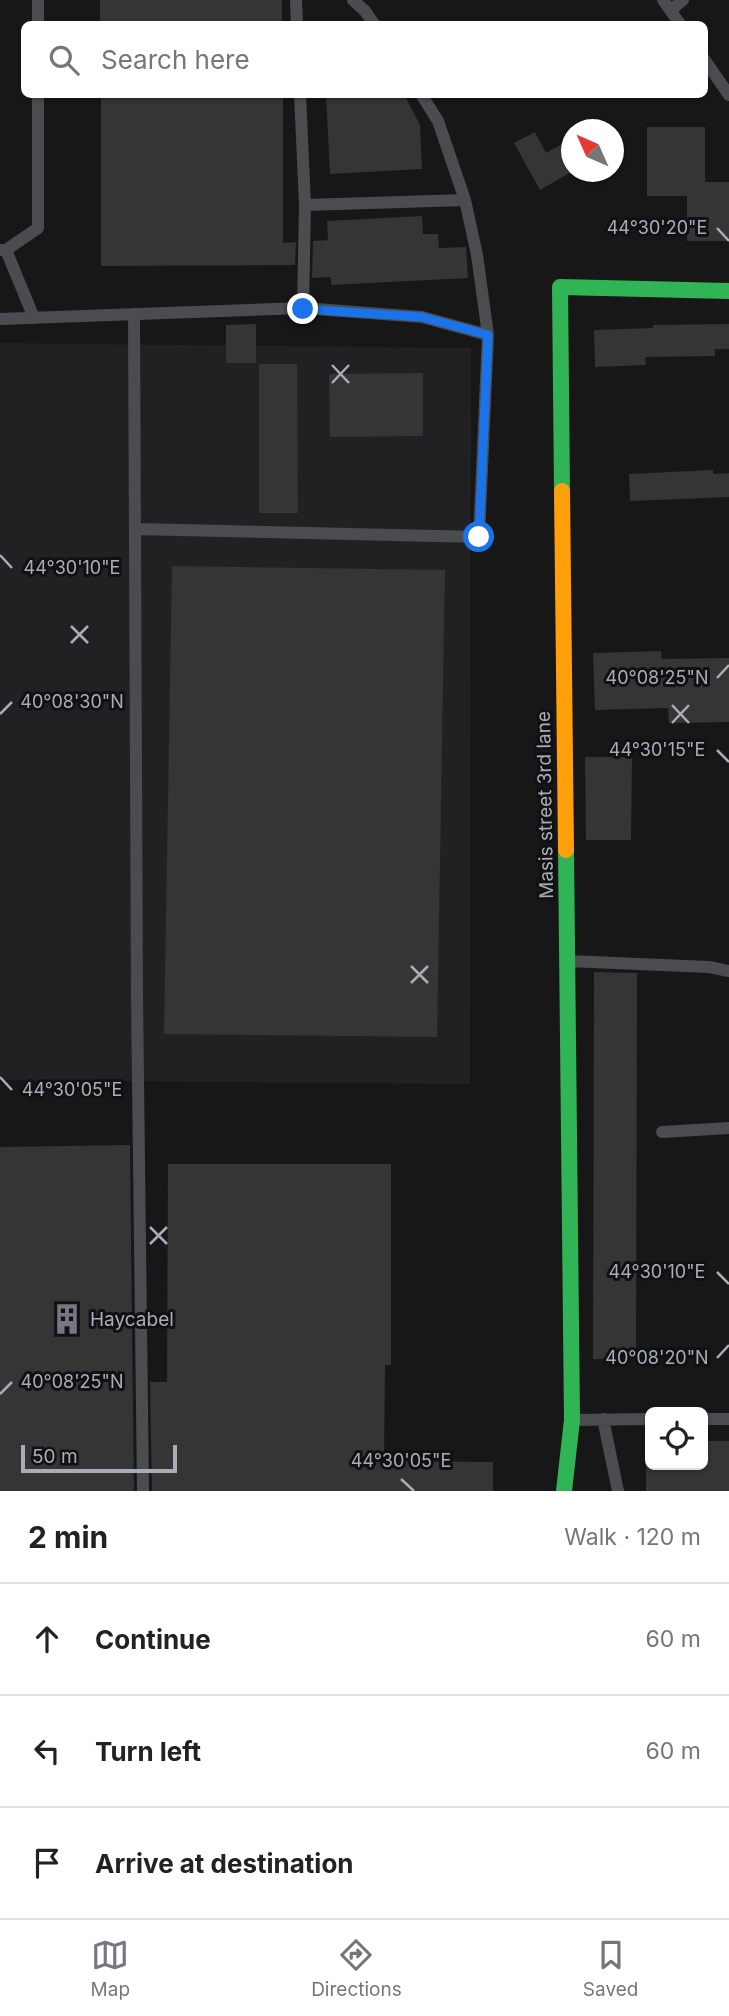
<!DOCTYPE html>
<html lang="en">
<head>
<meta charset="utf-8">
<style>
	body { margin:0; font-family:Inter,sans-serif; background:#f2f2f2; color:#222 }
	.controls { position:absolute; right:21px; bottom:21px; display:grid; overflow:hidden; border-radius:10px; box-shadow:0 2px 5px #0004 }
	.controls button { width:63px; height:63px; display:grid; place-items:center; padding:0; border:0; border-bottom:2px solid #e0e0e0; background:#fff; color:#222; font:35px sans-serif }
	.compass { position:absolute; left:561px; top:119px; width:63px; height:63px; border-radius:50%; background:#fff; box-shadow:0 2px 5px #0004; rotate:315deg }
	.scale { position:absolute; left:21px; bottom:18px; width:156px; box-sizing:border-box; padding-left:7px; border:4px solid #a8adb8; border-top:0; font-size:19px; line-height:24px; white-space:nowrap; color:#a8adb8; -webkit-text-stroke:5px #111113; paint-order:stroke }
	.stop { position:absolute; width:21px; height:21px; margin:-16px; border:5px solid #1a73e8; border-radius:50%; background:#fff }
	.stop.end { background:#1a73e8; border-color:#fff; box-shadow:0 2px 7px #0008 }
	.list { margin:0; padding:0; list-style:none }
	h2 { display:flex; justify-content:space-between; align-items:center; height:91px; margin:0; padding:0 28px; font-size:30px }
	h2 small { font-size:23px; font-weight:400; color:#767676 }
	.list li { display:grid; grid-template-columns:46px 1fr auto; gap:21px; align-items:center; box-sizing:border-box; height:112px; padding:0 28px; border-top:2px solid #e0e0e0 }
	.list b { display:block; font-size:26px; white-space:nowrap }
	.list em { font-size:23px; font-style:normal; color:#767676 }
	.icon { flex:none; width:38px; height:38px; fill:none; stroke:currentColor; stroke-width:2; stroke-linecap:round; stroke-linejoin:round }
	.map { position:relative; flex:none; width:729px; height:1491px; overflow:hidden }
	.search { position:absolute; background:#fff; box-shadow:0 2px 5px #0004; left:21px; right:21px; top:21px; height:77px; display:flex; align-items:center; gap:18px; box-sizing:border-box; padding:0 24px; border-radius:10px; color:#767676; font-size:26px }
	.sheet { height:427px; background:#fff }
	nav { display:flex; justify-content:space-around; align-items:center; box-sizing:border-box; height:98px; border-top:2px solid #e0e0e0; background:#fff; font-size:19px; color:#767676 }
	nav a { display:grid; justify-items:center; gap:4px }
	nav .on { color:#757880 }
	.map>svg:first-child { display:block }
	.built { fill:#212123 }
	.building { fill:#353536 }
	.lines { fill:none; stroke-linecap:round; stroke-linejoin:round }
	.lane { stroke:#4b4c50; stroke-width:12 }
	.fast { stroke:#30b455; stroke-width:16 }
	.slow { stroke:#ff9f0a; stroke-width:16 }
	.route { stroke:#1a73e8; stroke-width:9 }
	.ticks { fill:none; stroke:#a8adb8; stroke-width:2.5 }
	.labels { text-anchor:middle; dominant-baseline:central; stroke-width:6; stroke-linejoin:round; paint-order:stroke }
	.street-label { font-size:19px; fill:#a8adb8; stroke:#111113 }
	.poi-label { font-size:19px; fill:#a8adb8; stroke:#111113; text-anchor:start }
	.ticks-label { font-size:18px; text-anchor:middle; fill:#a8adb8; stroke:#111113; stroke-width:6; stroke-linejoin:round; paint-order:stroke }
</style>
</head>
<body>
<div class="map">
<svg width="729" height="1491" viewBox="0 0 729 1491">
	<rect width="100%" height="100%" fill="#171717"/>
	<path class="built" d="M0 343 471 348 470 1084 0 1080Z"/>
	<path class="building" d="M100 0H282V24H100Z
		M101 94H283V243L296 242 295 265 101 266Z
		M326 94H404L420 125 422 169 330 174Z
		M647 127H705V182H729V241H687V196H647Z
		M535 132 546 153 571 139V172L540 190 514 143Z
		M422 216 423 234H438L439 248 466 247 468 278 331 285V277L312 278 313 241 328 240 327 221Z
		M256 324V363H226V325Z
		M729 324V349H715V356L645 357 646 365 595 367 594 330 653 328V325Z
		M259 364H297L298 513H259Z
		M423 373V436L330 437 329 374Z
		M713 470V474L729 473V497L630 501 629 474Z
		M172 566 445 570 437 1037 164 1034Z
		M661 651 662 659 729 658V722L669 723 668 708 595 710 593 653Z
		M585 757H632L631 840H586Z
		M594 972 637 973 636 1359H593Z
		M130 1145 134 1491H0V1147Z
		M168 1164H391V1365H385L384 1461 493 1462V1491H152L150 1382H167Z
		M703 1441H729V1491H646V1465H703Z"/>
	<g class="lines">
		<path class="lane" d="M296 0 297 24
			M353 0 365 11 374 24
			M663 0 680 24
			M671 10 683 0
			M38 24V0
			M704 59 729 95
			M300 94 305 205 303 308
			M421 94 438 121 465 200 477 255 488 335
			M305 205 465 200
			M0 250H6L38 228V94
			M6 250 34 318
			M134 314 137 996 143 1491
			M0 319 303 308 422 317 488 335 479 537 135 529
			M568 961 709 967 729 971
			M662 1132 729 1128
			M603 1419 618 1491
			M703 1419H729
			M573 1420 650 1419"/>
		<path class="fast" d="M562 491 560 287 729 291
			M564 1491 572 1420 566 850"/>
		<path class="slow" d="M562 491 566 850"/>
	</g>
	<g class="lines">
		<path class="route" d="M303 309 422 317 488 335 479 537"/>
	</g>
	<path class="ticks" d="M717 228 729 241M332 365 349 383M332 383 349 365M0 555 12 568M71 626 88 643M71 643 88 626M717 678 729 665M672 705 689 723M0 714 12 702M672 723 689 705M717 750 729 762M411 966 428 983M411 983 428 966M0 1077 12 1090M150 1227 167 1244M150 1244 167 1227M717 1272 729 1284M717 1358 729 1345M0 1394 12 1382M401 1479 414 1491"/>
	<defs>
		<symbol id="building-bare" viewBox="-9 -9 18 18"><path d="M-4-6H4V6H1V3H-1V6H-4ZM-2.5-4.3h1.7v1.8h-1.7ZM.8-4.3h1.7v1.8H.8ZM-2.5-1h1.7V.8h-1.7ZM.8-1h1.7V.8H.8Z" fill="#757880" stroke="#111113" stroke-width="2.5" paint-order="stroke"/></symbol>
	</defs>
	<g fill-rule="evenodd">
		<use href="#building-bare" x="45" y="1297" width="44" height="44"/>
	</g>
	<g class="labels">
		<g class="street-label">
			<text transform="translate(545 805) rotate(-91)">Masis street 3rd lane</text>
		</g>
		<g class="poi-label">
			<text x="90" y="1319">Haycabel</text>
		</g>
	</g>
	<g class="ticks-label">
		<text x="657" y="234">44°30'20"E</text>
		<text x="72" y="574">44°30'10"E</text>
		<text x="657" y="684">40°08'25"N</text>
		<text x="72" y="708">40°08'30"N</text>
		<text x="657" y="756">44°30'15"E</text>
		<text x="72" y="1096">44°30'05"E</text>
		<text x="657" y="1278">44°30'10"E</text>
		<text x="657" y="1364">40°08'20"N</text>
		<text x="72" y="1388">40°08'25"N</text>
		<text x="401" y="1467">44°30'05"E</text>
	</g>
</svg>
<div class="controls">
<button><svg class="icon" aria-label="locate" viewBox="0 0 24 24"><circle cx="12" cy="12" r="6"/><path d="M12 2v4M12 18v4M2 12h4M18 12h4"/></svg></button>
</div>
<svg class="compass" viewBox="-18 -18 36 36"><path d="M0-13l5 13h-10z" fill="#e53935"/><path d="M0 13l5-13h-10z" fill="#767676"/></svg>
<div class="scale">50 m</div>
<div class="stop" style="left:479px;top:537px"></div>
<div class="stop end" style="left:303px;top:309px"></div>
<div class="search"><svg class="icon" aria-label="search" viewBox="0 0 24 24"><circle cx="10" cy="10" r="6"/><path d="M15 15l6 6"/></svg>Search here</div>
</div>
<section class="sheet">
<h2>2 min<small>Walk · 120 m</small></h2>
<ul class="list">
<li><svg class="icon" aria-label="ahead" viewBox="0 0 24 24"><path d="M12 20V5M6 11l6-6 6 6"/></svg><div><b>Continue</b></div><em>60 m</em></li>
<li><svg class="icon" aria-label="left" viewBox="0 0 24 24"><path d="M17 20v-9H6M10 6l-5 5 5 5"/></svg><div><b>Turn left</b></div><em>60 m</em></li>
<li><svg class="icon" aria-label="arrive" viewBox="0 0 24 24"><path d="M6 21V4h12l-3 4 3 4H6"/></svg><div><b>Arrive at destination</b></div></li>
</ul>
</section>
<nav>
<a class="on"><svg class="icon" aria-label="map" viewBox="0 0 24 24"><path d="M3 6l6-2 6 2 6-2v14l-6 2-6-2-6 2zM9 4v14M15 6v14"/></svg>Map</a>
<a><svg class="icon" aria-label="directions" viewBox="0 0 24 24"><path d="M12 3l9 9-9 9-9-9zM9 14v-3h6M13 9l2 2-2 2"/></svg>Directions</a>
<a><svg class="icon" aria-label="saved" viewBox="0 0 24 24"><path d="M7 4h10v16l-5-4-5 4z"/></svg>Saved</a>
</nav>
</body>
</html>
